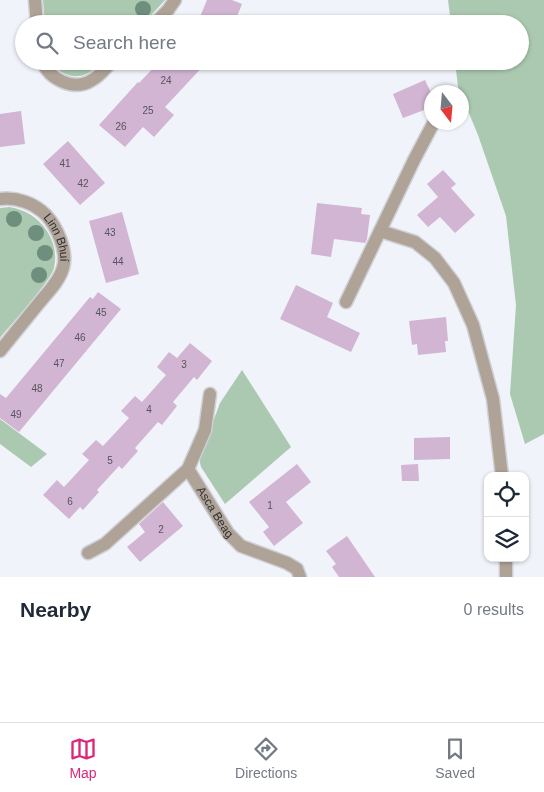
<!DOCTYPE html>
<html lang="en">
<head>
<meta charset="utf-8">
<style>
	body { margin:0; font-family:Helvetica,sans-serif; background:#f6f6f7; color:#1f2937 }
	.controls { position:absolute; right:15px; bottom:15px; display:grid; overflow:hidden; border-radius:10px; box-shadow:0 1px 4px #0004 }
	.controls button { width:45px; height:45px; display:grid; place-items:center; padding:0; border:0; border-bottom:1px solid #e0e1e3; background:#fff; color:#1f2937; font:25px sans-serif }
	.compass { position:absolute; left:424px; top:85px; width:45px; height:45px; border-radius:50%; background:#fff; box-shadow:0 1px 4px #0004; rotate:164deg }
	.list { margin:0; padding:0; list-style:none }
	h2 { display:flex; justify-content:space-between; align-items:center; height:65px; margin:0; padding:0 20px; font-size:21px }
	h2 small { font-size:16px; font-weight:400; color:#747a83 }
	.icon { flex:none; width:28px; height:28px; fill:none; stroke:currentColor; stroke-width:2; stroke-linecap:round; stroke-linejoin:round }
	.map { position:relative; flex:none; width:544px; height:577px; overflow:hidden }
	.search { position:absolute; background:#fff; box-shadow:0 1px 4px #0004; left:15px; right:15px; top:15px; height:55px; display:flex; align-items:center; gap:12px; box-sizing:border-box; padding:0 18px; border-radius:28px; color:#747a83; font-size:19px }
	.sheet { height:145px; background:#fff }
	nav { display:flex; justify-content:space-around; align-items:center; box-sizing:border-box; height:70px; border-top:1px solid #e0e1e3; background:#fff; font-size:14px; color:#747a83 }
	nav a { display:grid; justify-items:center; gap:2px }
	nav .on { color:#db2777 }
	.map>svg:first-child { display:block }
	.green { fill:#abc9b0 }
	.building { fill:#d1b5d3 }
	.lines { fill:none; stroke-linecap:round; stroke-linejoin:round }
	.minor-casing { stroke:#ced0d6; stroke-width:15 }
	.minor { stroke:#afa296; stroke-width:12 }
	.tree { fill:#6e8e7e }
	.labels { text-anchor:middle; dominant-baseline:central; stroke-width:4; stroke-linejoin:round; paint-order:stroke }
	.number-label { font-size:10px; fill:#59535c }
	.street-label { font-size:12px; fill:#313234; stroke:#fff }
</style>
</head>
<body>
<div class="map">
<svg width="544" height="577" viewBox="0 0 544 577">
	<rect width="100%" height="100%" fill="#f0f3f9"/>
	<path class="green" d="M43 0H165L143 24H45Z
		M448 0H544V434L525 444 510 394 516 305 506 216 478 135 458 87 455 61H520V24H451Z
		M51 61H102C97 65 92 72 86 74 74 80 57 73 51 61Z
		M9 207C24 209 38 217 47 231 54 242 57 255 54 268 50 282 11 324 0 338V208Z
		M242 370 291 447 225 504 201 467 200 463V457L220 403Z
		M0 419 47 454 31 467 0 444Z"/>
	<path class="building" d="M207 0H232L242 4 234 24H197Z
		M160 61H208L165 107 174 115 154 137 143 127 125 147 99 125 138 82 139 83Z
		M425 80 432 95V107L403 118 393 94Z
		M21 111 25 144 0 147V114Z
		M68 141 105 183 80 205 43 164Z
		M443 170 456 184 451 188 475 215 455 233 440 217 428 227 417 215 438 197 427 184Z
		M317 203 362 208 361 214 370 215 367 239 365 243 334 239 331 257 311 254Z
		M122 212 139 274 106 283 89 221Z
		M296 285 333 303 327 317 360 333 351 352 280 319Z
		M98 292 121 309 19 432 0 418V394L6 398 90 297 93 299Z
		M446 317 448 341H445L446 352 418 355 417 344 412 345 409 321Z
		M190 343 212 361 197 380 194 377 173 402 177 406 162 425 158 422 135 448 138 451 122 469 119 466 97 490 99 492 83 510 80 507 69 519 43 495 57 480 64 487 89 460 82 454 96 440 103 446 129 418 121 411 135 396 142 402 166 375 157 367 169 352 177 358Z
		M450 437V459L414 460V438Z
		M297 464 311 482 286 502 303 523 274 546 263 532 269 527 249 502Z
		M418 464 419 481H402L401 465Z
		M163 502 183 526 140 562 127 547 145 532 139 524Z
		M347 536 375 577H339L332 567 336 564 326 551Z"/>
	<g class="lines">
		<defs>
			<g id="minor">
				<path d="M35 0 37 24"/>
				<path d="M154 24 168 10 175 0"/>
				<path d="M42 61C49 79 74 92 92 80 100 76 106 67 113 61"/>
				<path id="s1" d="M0 199C17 197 34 203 46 215 57 227 68 251 63 268 59 282 47 293 39 303 26 319 13 335 0 351"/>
				<path d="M380 231 415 242 435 258 454 283 473 325 493 399 502 476"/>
				<path d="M346 302 414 160 434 122"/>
				<path id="s2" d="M188 469 228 533 241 546 287 563 297 569 300 577"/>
				<path d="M88 553 105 544 188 469 205 430 210 394"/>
				<path d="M506 558V577"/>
			</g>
		</defs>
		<use href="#minor" class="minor-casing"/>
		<use href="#minor" class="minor"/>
	</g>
	<g class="tree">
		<circle cx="143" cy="9" r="8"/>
		<circle cx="14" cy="219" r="8"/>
		<circle cx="36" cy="233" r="8"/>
		<circle cx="45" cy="253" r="8"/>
		<circle cx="39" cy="275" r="8"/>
	</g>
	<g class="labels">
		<g class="number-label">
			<text x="166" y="80">24</text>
			<text x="148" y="110">25</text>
			<text x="121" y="126">26</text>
			<text x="65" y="163">41</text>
			<text x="83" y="183">42</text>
			<text x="110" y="232">43</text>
			<text x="118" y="261">44</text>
			<text x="101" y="312">45</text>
			<text x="80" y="337">46</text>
			<text x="59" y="363">47</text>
			<text x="184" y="364">3</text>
			<text x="37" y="388">48</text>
			<text x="149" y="409">4</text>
			<text x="16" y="414">49</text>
			<text x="110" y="460">5</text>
			<text x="70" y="501">6</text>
			<text x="270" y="505">1</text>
			<text x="161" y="529">2</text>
		</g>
		<g class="street-label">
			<text stroke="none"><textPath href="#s1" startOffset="76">Linn Bhuí</textPath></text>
			<text stroke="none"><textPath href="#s2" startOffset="51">Asca Beag</textPath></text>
		</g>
	</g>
</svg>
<div class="controls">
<button><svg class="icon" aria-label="locate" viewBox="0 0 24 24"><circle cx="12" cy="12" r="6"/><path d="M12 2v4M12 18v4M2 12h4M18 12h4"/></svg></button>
<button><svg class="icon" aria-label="layers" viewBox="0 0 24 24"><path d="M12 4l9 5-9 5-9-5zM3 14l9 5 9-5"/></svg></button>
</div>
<svg class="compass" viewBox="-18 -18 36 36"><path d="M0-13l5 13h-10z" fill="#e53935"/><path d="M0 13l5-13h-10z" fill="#747a83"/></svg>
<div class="search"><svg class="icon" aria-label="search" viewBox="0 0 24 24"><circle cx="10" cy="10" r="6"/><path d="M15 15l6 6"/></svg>Search here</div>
</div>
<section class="sheet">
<h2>Nearby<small>0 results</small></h2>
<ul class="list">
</ul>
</section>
<nav>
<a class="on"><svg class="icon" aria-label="map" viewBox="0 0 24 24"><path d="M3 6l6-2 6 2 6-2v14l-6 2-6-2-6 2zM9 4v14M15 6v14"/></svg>Map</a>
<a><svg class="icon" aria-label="directions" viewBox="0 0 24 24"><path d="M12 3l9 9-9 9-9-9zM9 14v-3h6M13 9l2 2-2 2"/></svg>Directions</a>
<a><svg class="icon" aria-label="saved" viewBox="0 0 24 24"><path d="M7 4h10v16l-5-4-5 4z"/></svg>Saved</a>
</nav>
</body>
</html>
